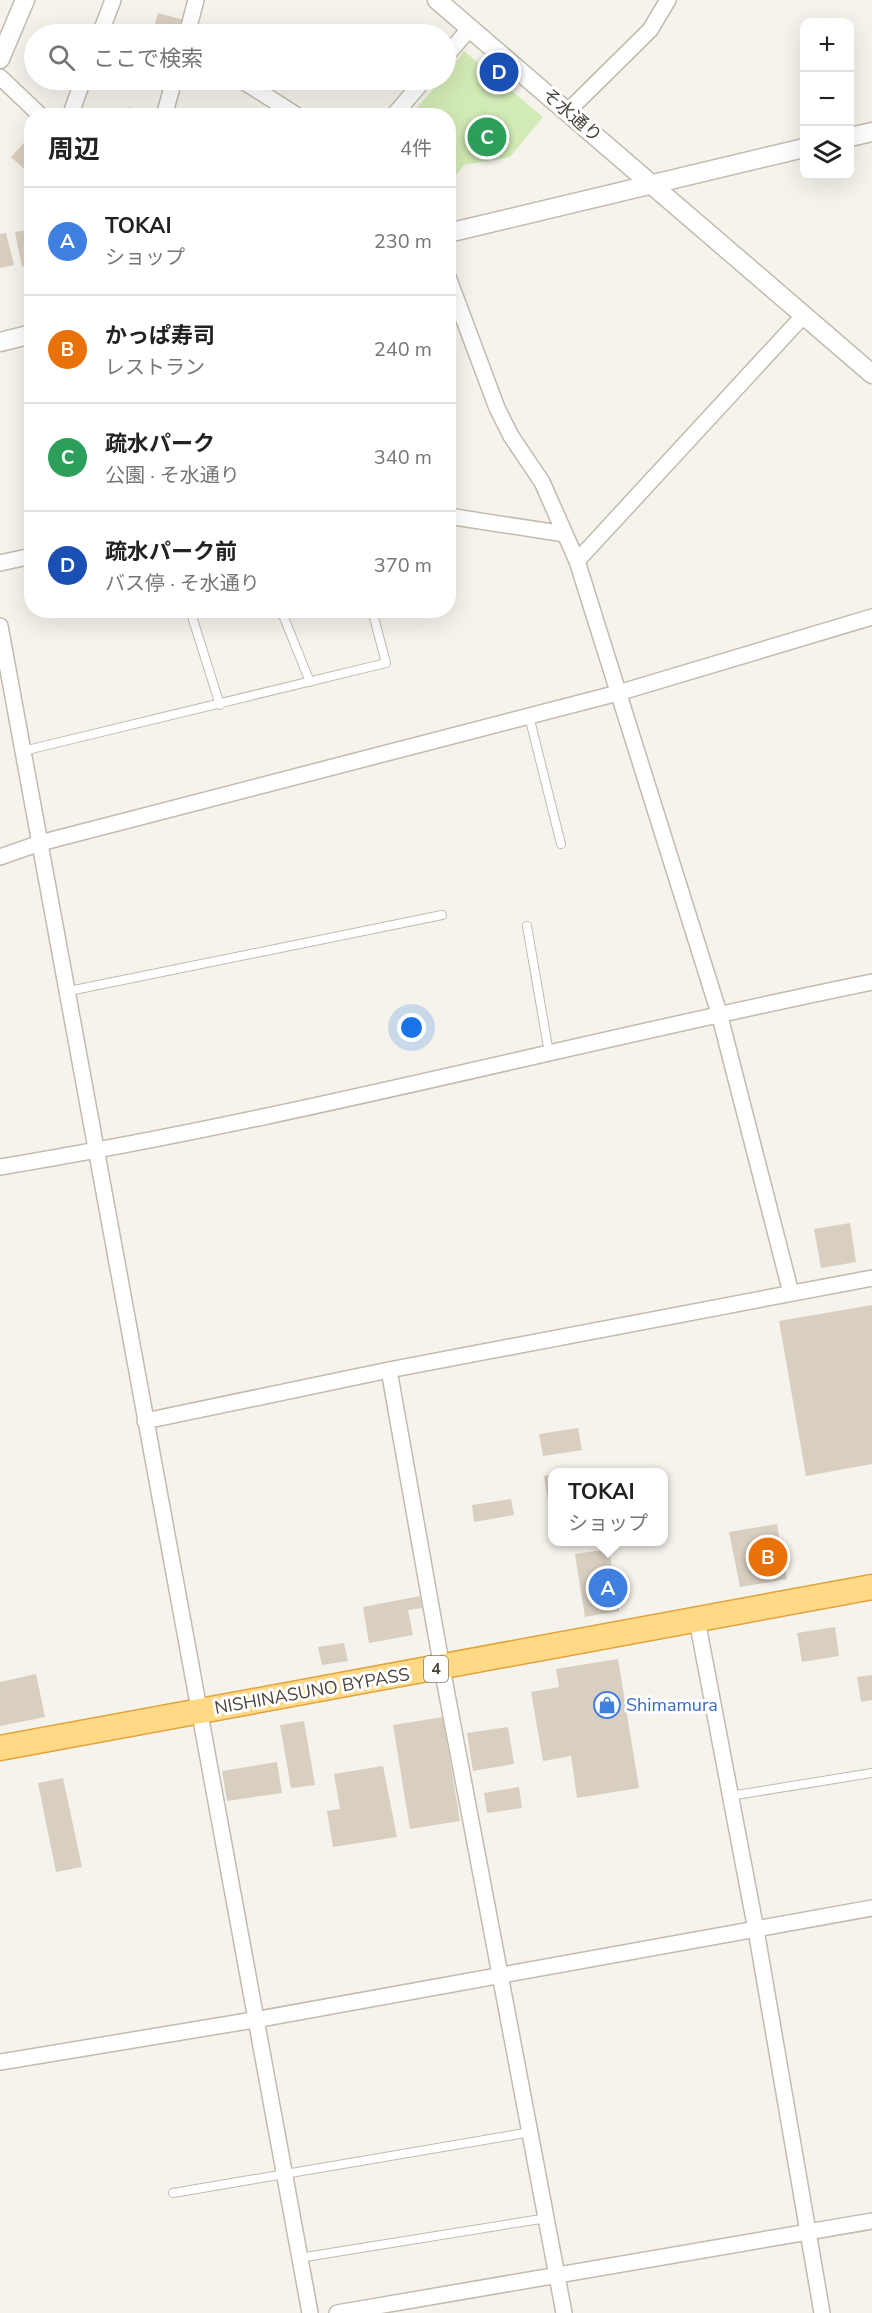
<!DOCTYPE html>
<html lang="ja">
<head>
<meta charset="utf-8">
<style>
	body { margin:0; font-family:"Nunito Sans","Noto Sans JP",sans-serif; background:#f6f6f6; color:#222 }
	.controls { position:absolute; right:18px; top:18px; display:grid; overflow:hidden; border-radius:12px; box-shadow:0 6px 24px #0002 }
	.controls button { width:54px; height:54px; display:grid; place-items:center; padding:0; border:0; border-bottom:2px solid #e0e0e0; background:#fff; color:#222; font:30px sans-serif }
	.you { position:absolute; left:412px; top:1028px; width:21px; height:21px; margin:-15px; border:4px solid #fff; border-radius:50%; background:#1a73e8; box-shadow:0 0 0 9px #1a73e833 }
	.badge { display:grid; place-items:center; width:39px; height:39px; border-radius:50%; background:#fc3f1d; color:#fff; font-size:20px; font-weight:700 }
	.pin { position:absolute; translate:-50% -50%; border:3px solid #fff; box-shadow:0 2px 6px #0006 }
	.popup { position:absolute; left:548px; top:1468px; width:120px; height:78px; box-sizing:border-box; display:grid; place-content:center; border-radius:12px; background:#fff; filter:drop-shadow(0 2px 4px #0005); font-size:20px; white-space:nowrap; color:#767676 }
	.popup b { font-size:22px; color:#222 }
	.popup::after { content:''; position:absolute; left:50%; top:100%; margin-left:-12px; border:12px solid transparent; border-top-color:#fff }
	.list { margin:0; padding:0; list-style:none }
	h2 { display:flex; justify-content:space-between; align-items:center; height:78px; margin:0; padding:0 24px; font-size:26px }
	h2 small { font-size:20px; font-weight:400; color:#767676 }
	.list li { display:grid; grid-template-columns:39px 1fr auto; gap:18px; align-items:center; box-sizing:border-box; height:108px; padding:0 24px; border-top:2px solid #e0e0e0 }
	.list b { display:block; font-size:22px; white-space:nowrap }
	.list p { margin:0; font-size:20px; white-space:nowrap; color:#767676 }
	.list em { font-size:20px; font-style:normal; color:#767676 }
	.icon { flex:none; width:33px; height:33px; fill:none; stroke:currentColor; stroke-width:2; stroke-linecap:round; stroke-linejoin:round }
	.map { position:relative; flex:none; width:872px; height:2313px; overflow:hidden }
	.search { position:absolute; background:#fff; box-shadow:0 6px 24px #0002; left:24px; top:24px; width:432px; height:66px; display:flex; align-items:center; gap:15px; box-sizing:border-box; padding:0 21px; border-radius:33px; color:#767676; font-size:22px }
	.panel { position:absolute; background:#fff; box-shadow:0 6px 24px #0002; left:24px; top:108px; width:432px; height:510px; border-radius:24px }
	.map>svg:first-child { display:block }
	.green { fill:#d2eab5 }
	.building { fill:#d8cfc1 }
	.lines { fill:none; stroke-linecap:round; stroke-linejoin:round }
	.service-casing { stroke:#c2bbae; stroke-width:10 }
	.minor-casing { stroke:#c2bbae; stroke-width:18 }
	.tertiary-casing { stroke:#c2bbae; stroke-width:21 }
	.trunk-casing { stroke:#e0a43c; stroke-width:27 }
	.service { stroke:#fff; stroke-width:8 }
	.minor { stroke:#fff; stroke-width:15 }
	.tertiary { stroke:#fff; stroke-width:18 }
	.trunk { stroke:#ffd985; stroke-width:24 }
	.labels { text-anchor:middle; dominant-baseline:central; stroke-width:6; stroke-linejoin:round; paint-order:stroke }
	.shield { fill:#fff; stroke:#817c74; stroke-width:1.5 }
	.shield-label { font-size:16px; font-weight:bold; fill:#4b4439 }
	.street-label { font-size:18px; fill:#4b4439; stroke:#fff }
	.shop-label { font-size:18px; fill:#366cbe; stroke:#fff; text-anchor:start }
</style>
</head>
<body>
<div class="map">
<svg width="872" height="2313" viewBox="0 0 872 2313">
	<rect width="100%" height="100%" fill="#f6f3ec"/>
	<path class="green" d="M464 51 543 117 510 157 464 165 449 184 448 116 411 115 441 80H446V74Z"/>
	<path class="building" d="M158 13 184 20 180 34H152Z
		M128 107 153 115V116H126Z
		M32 134V173L30 174 11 157Z
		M32 229V265L22 267 15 232Z
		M6 233 14 265 0 268V234Z
		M850 1223 856 1262 821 1268 814 1229Z
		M872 1305V1464L806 1476 779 1321Z
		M578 1428 582 1450 543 1456 539 1434Z
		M552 1475V1512L550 1513 544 1476Z
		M511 1499 514 1515 474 1522 472 1505Z
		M777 1524 787 1579 740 1587 729 1532Z
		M609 1549 619 1611 585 1617 575 1554Z
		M420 1596 422 1608 408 1610 413 1635 369 1643 363 1607Z
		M835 1627 839 1656 802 1662 797 1633Z
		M344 1643 348 1661 322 1665 318 1647Z
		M618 1659 639 1788 577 1798 571 1756 543 1761 531 1692 559 1687 556 1669Z
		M36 1674 45 1717 0 1726V1682Z
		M872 1675V1700L861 1702 857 1677Z
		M443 1717 460 1821 410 1829 393 1725Z
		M304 1721 315 1785 291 1788 280 1725Z
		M508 1727 514 1764 473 1771 467 1733Z
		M277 1762 282 1793 227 1801 222 1771Z
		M383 1766 397 1837 333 1847 327 1811 340 1809 334 1774Z
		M63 1778 82 1867 56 1872 38 1783Z
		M519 1787 522 1808 487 1813 484 1793Z"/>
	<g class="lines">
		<defs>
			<path id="service" d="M190 610 220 705
				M281 610 310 682
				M529 716 561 844
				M23 751 386 663 372 610
				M527 926 549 1053
				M69 991 442 915
				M730 1796 872 1773
				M173 2193 531 2132
				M299 2258 547 2218"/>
			<path id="minor" d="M100 34 113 0
				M187 34 196 0
				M446 56 470 28
				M0 77 41 116
				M241 80 298 116
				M568 111 650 30 668 0
				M70 116 83 80
				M164 116 174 80
				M393 116 424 80
				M448 277 497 408 511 436 542 482 565 534
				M448 516 565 534 577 561 719 1013 791 1293
				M577 561 804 315
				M0 563 32 556
				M0 626C103 1188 202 1751 310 2313
				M0 857 40 843 618 693 872 617
				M0 1167C293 1119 581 1041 872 982
				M389 1370 442 1668 564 2313
				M145 1421 389 1370 872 1278
				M697 1620 756 1930 822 2313
				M0 2062 254 2020 872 1908
				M337 2313 872 2221"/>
			<path id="tertiary" d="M437 0 872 374
				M0 59 25 0
				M850 137 872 132
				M448 233 804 148
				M0 342 32 334"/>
			<path id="trunk" d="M0 1748 872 1587"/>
		</defs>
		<use href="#service" class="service-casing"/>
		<use href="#minor" class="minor-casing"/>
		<use href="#tertiary" class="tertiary-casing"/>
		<use href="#trunk" class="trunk-casing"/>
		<use href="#service" class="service"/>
		<use href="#minor" class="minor"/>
		<use href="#tertiary" class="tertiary"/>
		<use href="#trunk" class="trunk"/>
	</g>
	<defs>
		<symbol id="shop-ring" viewBox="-11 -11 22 22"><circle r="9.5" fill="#fff" stroke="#3f7fe0" stroke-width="1.5"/><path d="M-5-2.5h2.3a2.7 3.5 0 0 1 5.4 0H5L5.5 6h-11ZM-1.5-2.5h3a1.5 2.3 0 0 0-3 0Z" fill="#3f7fe0"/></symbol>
	</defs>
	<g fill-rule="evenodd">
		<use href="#shop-ring" x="592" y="1690" width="30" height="30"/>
	</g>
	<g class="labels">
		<rect class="shield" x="424" y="1656" width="24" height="26" rx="4.5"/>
		<g class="shield-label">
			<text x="436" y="1669">4</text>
		</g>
		<g class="street-label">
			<text transform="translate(572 115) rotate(41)">そ水通り</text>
			<text transform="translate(312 1691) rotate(-10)">NISHINASUNO BYPASS</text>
		</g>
		<g class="shop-label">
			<text x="626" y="1705">Shimamura</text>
		</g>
	</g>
</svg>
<div class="controls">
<button>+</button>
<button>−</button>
<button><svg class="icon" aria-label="layers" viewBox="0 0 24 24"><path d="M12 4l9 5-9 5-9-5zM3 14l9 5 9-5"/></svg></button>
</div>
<div class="you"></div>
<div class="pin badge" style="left:608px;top:1588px;background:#3f7fe0">A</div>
<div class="popup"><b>TOKAI</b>ショップ</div>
<div class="pin badge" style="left:768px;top:1557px;background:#e8710a">B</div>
<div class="pin badge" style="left:487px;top:137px;background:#2e9e5b">C</div>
<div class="pin badge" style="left:499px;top:72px;background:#1a4fb4">D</div>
<div class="search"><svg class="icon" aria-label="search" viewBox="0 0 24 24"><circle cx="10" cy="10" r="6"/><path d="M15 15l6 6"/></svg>ここで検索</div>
<section class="panel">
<h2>周辺<small>4件</small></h2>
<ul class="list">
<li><span class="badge" style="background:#3f7fe0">A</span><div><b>TOKAI</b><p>ショップ</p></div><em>230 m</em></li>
<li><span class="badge" style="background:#e8710a">B</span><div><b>かっぱ寿司</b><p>レストラン</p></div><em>240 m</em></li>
<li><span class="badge" style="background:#2e9e5b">C</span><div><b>疏水パーク</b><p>公園 · そ水通り</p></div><em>340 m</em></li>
<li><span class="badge" style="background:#1a4fb4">D</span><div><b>疏水パーク前</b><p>バス停 · そ水通り</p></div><em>370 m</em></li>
</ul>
</section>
</div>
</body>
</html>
